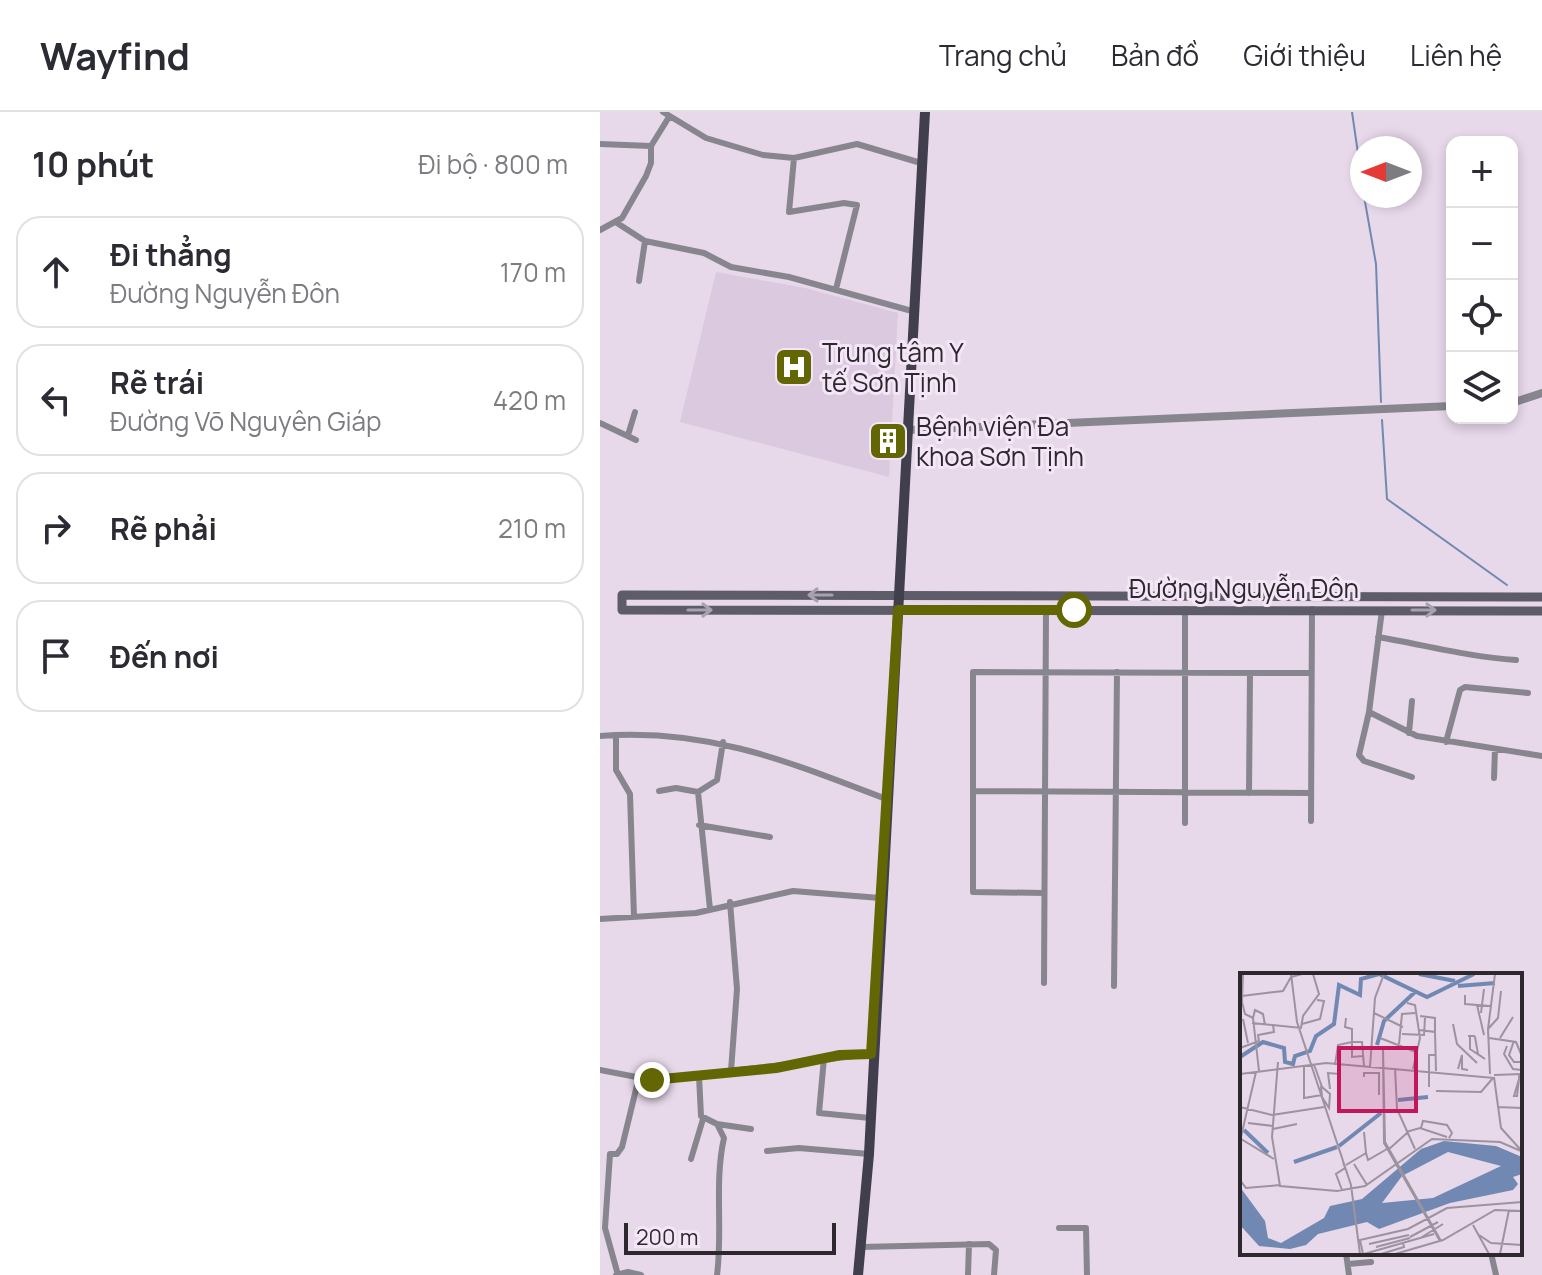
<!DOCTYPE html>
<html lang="vi">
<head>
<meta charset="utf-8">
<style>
	body { margin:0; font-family:Manrope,sans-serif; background:#f2f2f3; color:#2b2b33 }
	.controls { position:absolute; right:24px; top:24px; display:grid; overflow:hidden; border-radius:16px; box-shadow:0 4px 12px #0003 }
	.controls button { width:72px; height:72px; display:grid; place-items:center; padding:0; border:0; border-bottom:2px solid #e1e1e2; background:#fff; color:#2b2b33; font:40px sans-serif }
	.compass { position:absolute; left:750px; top:24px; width:72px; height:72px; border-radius:50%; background:#fff; box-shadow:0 4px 12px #0003; rotate:270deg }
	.scale { position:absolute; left:24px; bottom:20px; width:212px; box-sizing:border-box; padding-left:8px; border:4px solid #2d282e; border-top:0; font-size:22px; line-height:28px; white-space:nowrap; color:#2d282e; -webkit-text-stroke:6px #f4e6f7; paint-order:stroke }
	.stop { position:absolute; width:24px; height:24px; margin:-18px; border:6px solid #636703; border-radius:50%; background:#fff }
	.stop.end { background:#636703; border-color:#fff; box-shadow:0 2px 8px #0008 }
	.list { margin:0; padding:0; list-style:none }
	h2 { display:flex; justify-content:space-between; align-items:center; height:104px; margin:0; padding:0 32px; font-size:34px }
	h2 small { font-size:26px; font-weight:400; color:#7c7c81 }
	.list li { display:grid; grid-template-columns:52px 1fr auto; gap:24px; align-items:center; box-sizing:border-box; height:112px; margin:0 16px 16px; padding:0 16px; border:2px solid #e1e1e2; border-radius:24px }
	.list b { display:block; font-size:30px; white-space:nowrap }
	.list p { margin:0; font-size:26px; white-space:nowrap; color:#7c7c81 }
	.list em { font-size:26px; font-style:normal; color:#7c7c81 }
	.icon { flex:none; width:44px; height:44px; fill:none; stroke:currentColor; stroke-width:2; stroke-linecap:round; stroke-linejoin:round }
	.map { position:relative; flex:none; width:942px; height:1163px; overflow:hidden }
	header { display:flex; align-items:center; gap:48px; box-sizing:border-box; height:112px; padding:0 40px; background:#fff; border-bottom:2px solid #e1e1e2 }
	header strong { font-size:38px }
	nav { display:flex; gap:44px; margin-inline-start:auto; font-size:28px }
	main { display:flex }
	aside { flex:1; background:#fff }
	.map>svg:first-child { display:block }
	.built { fill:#dbc9df }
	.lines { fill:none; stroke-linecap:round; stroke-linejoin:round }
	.stream { stroke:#7189b2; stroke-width:2 }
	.minor { stroke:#87868e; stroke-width:6 }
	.tertiary { stroke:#87868e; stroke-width:8 }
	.secondary { stroke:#5d5c68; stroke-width:9 }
	.primary { stroke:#413f4d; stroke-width:10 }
	.oneway { stroke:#a8a1b0 }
	.route { stroke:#636703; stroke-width:10 }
	.labels { text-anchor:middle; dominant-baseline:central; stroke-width:6; stroke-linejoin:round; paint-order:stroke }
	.poi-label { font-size:26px; fill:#2d282e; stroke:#f4e6f7; text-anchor:start }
	.street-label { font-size:26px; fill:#2d282e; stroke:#f4e6f7 }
	.inset-river { fill:none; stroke:#7189b2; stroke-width:4 }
	.inset-road { fill:none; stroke:#9d929f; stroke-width:2 }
	.view { fill:#c2185b; fill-opacity:0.15; stroke:#c2185b; stroke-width:4 }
	.inset-edge { fill:none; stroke:#2d282e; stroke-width:4 }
</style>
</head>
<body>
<header>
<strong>Wayfind</strong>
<nav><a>Trang chủ</a><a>Bản đồ</a><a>Giới thiệu</a><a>Liên hệ</a></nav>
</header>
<main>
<aside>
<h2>10 phút<small>Đi bộ · 800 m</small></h2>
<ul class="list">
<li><svg class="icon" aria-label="ahead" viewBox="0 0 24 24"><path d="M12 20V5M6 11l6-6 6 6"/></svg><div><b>Đi thẳng</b><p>Đường Nguyễn Đôn</p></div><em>170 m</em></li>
<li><svg class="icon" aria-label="left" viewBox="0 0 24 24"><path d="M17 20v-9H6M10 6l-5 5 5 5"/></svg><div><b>Rẽ trái</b><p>Đường Võ Nguyên Giáp</p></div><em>420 m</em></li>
<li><svg class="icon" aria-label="right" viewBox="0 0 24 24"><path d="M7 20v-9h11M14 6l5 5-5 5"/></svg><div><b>Rẽ phải</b></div><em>210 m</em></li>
<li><svg class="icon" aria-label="arrive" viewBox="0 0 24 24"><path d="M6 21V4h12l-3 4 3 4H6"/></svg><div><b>Đến nơi</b></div></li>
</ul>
</aside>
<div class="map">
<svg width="942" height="1163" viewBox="0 0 942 1163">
	<rect width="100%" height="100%" fill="#e7d8ea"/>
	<path class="built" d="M116 160 205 176 298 201 289 365 80 310Z"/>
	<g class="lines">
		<path class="stream" d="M752 0 762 69
			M764 84 776 152 781 290
			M782 308 787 387 907 473"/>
		<path class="minor" d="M63 0 106 26 163 43 194 46 257 32 321 51
			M0 32 51 34
			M194 46 189 100 244 91 257 93 236 177
			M17 111 45 129 104 141 131 155 189 165 312 199
			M0 118 22 106 46 64 51 51V34L69 5
			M39 169 45 129
			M0 311 36 328
			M28 323 35 300
			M782 498 769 600 759 643 764 649 812 665
			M778 525C825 533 869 545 916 548
			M769 600 817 624 942 644
			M809 621 812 589
			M16 623V658L30 682 34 805
			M0 624C108 616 187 649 286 687
			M846 630 860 578 865 575 928 581
			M894 666 895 637
			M59 679 76 676 98 680
			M373 679 711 681
			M649 681 650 561
			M711 709 712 497
			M585 711V497
			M99 713 170 725
			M444 781 373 780V560L711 561
			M110 797 98 680 117 668 123 630
			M0 807 96 801 193 779 280 786
			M444 871 446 498
			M514 874 517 560
			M224 946 219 1001 270 1006
			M0 958 52 968 131 959 137 877 130 790
			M131 959 271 942
			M99 964 101 1004 117 1012 124 1026C114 1070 123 1118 117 1163
			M117 1012 151 1017
			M167 1039 199 1036 269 1042
			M91 1047 103 1007
			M459 1116H486L487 1163
			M261 1135 389 1132 396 1138 394 1163
			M746 1141 749 1163
			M891 1141 896 1163
			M748 1152 771 1150
			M16 1163 28 1160 41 1163
			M18 1163 5 1116 10 1042H17L22 1035 39 965
			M368 1163 369 1132"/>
		<path class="tertiary" d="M912 291 942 281
			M308 318 852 294"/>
		<path class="secondary" d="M942 485 22 483V498L942 499"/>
		<path class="primary" d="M258 1163 269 1042 325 0"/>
	</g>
	<defs><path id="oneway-shaft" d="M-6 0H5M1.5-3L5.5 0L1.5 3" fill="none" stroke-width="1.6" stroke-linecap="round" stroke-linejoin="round" transform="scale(2)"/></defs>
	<g class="oneway">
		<use href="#oneway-shaft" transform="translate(220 483) rotate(180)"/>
		<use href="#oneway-shaft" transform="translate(100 498)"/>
		<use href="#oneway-shaft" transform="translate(824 498)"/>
	</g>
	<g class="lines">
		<path class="route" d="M52 968 176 956 240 943 271 942 298 498H474"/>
	</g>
	<defs>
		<symbol id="hospital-square" viewBox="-11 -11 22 22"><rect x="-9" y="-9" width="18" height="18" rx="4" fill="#636703" stroke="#f4e6f7"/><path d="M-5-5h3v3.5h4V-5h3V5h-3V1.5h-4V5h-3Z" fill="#fff"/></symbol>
		<symbol id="building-square" viewBox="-11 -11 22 22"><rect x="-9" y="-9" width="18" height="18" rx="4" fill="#636703" stroke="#f4e6f7"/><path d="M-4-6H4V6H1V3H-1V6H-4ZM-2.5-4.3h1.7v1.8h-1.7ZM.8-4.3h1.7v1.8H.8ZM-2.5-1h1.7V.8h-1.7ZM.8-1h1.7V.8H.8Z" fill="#fff"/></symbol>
	</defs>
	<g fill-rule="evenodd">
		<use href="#hospital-square" x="172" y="233" width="44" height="44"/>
		<use href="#building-square" x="266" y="307" width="44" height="44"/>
	</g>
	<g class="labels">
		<g class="poi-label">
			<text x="222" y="240">Trung tâm Y<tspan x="222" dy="30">tế Sơn Tịnh</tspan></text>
			<text x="316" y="314">Bệnh viện Đa<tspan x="316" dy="30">khoa Sơn Tịnh</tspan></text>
		</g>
		<g class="street-label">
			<text x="644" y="476">Đường Nguyễn Đôn</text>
		</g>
	</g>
	<g transform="translate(640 861)">
		<rect width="282" height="282" fill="#e7d8ea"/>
		<path d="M204 168 256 173 282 184V201L273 204 278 211 273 217 210 230 139 256 127 249 78 261 66 272 50 276 19 273 0 252V214L25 248 28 265 41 270 84 245 90 233 122 226 181 176ZM208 179 261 193 193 225 142 230 162 203Z" fill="#7189b2" fill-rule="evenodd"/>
		<path class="inset-river" d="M179 1 215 8M218 13 255 10M137 72 144 48 175 19M0 84 23 69 44 75 45 89 53 91 55 83 70 78 76 63 94 51 99 12 120 22 121 6 139 1 187 24 234 1M158 127 188 124M4 157 28 180M99 173 141 140M54 189 97 174"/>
		<path class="inset-road" d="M3 1 2 29 5 41 13 45 19 98M51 1 57 49 111 212 120 281M225 22V31L250 33M2 23 43 18 51 4 62 1M167 30 175 32 180 65 173 96M237 32 244 62M134 40 163 54M241 40 244 16M180 43 195 45V59M13 45 15 37 23 41 25 52M106 45 105 54 112 56V84L123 83M3 46 8 70M12 50 61 55 63 43 79 21 73 1M62 51 80 46 84 28 77 27M213 51 217 71 237 90M248 56 258 45 261 18M179 57 195 59 196 98M162 61 184 62 185 45M228 63H234L235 64 238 81 245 86 230 76V63M140 65 176 79M249 65 276 69 281 81M260 65 273 44M274 68 269 82 274 89H282M113 69H122L124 93M159 71 162 41 175 40M267 73 264 81 273 96 282 97M0 75 19 68 18 62 34 59 33 52M38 89 32 164 40 213 97 218 125 213 192 166 260 169 281 178M74 92 76 97 82 114 90 121 89 135 82 124 81 113M95 92 98 72 112 69M64 93V125L82 122M130 94 135 25 144 1M155 95 157 136 175 176M218 96 222 82V96L228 97M281 99 282 74M0 101 86 90 254 105M250 101 248 56 255 1M279 101V106L277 123H274L279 106M254 102 282 101M124 104V100H139V122M254 104 261 155 280 176M189 114V82H195M90 116 88 100 100 101V92M196 118 241 119 253 105M0 134 32 142M258 134 282 135M32 142 84 134M8 150 33 153M181 155 183 148 207 152 212 160 209 165M33 156 57 151M166 159 180 155 207 164M1 166 34 186M0 168 16 99M148 177 167 160M126 180 128 187 147 176M114 191 127 212M106 192 126 180 124 159M0 207 6 215 40 212M102 217 96 201 105 195 103 189M233 252 249 281M239 262 251 270 282 272M170 264 198 249M182 264 203 251M200 268 144 170 143 76 145 169 201 268M129 271 169 262M136 274 170 265M123 281 120 267 168 256 207 235 282 229M124 281 194 261M141 281 164 274 163 270M155 281 203 267 255 237 282 238M260 281 269 237"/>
		<path class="view" d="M99 75H176V138H99Z"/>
		<rect width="282" height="282" class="inset-edge"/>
	</g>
</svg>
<div class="controls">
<button>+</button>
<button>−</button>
<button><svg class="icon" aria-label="locate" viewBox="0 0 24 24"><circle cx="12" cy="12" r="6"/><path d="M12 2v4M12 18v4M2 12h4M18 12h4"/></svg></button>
<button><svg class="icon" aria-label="layers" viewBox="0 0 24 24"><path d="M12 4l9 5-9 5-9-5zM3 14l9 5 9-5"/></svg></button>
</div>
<svg class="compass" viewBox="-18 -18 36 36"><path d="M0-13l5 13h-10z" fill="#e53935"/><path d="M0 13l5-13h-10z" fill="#7c7c81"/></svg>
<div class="scale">200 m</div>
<div class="stop" style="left:474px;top:498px"></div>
<div class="stop end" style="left:52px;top:968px"></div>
</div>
</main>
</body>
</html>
